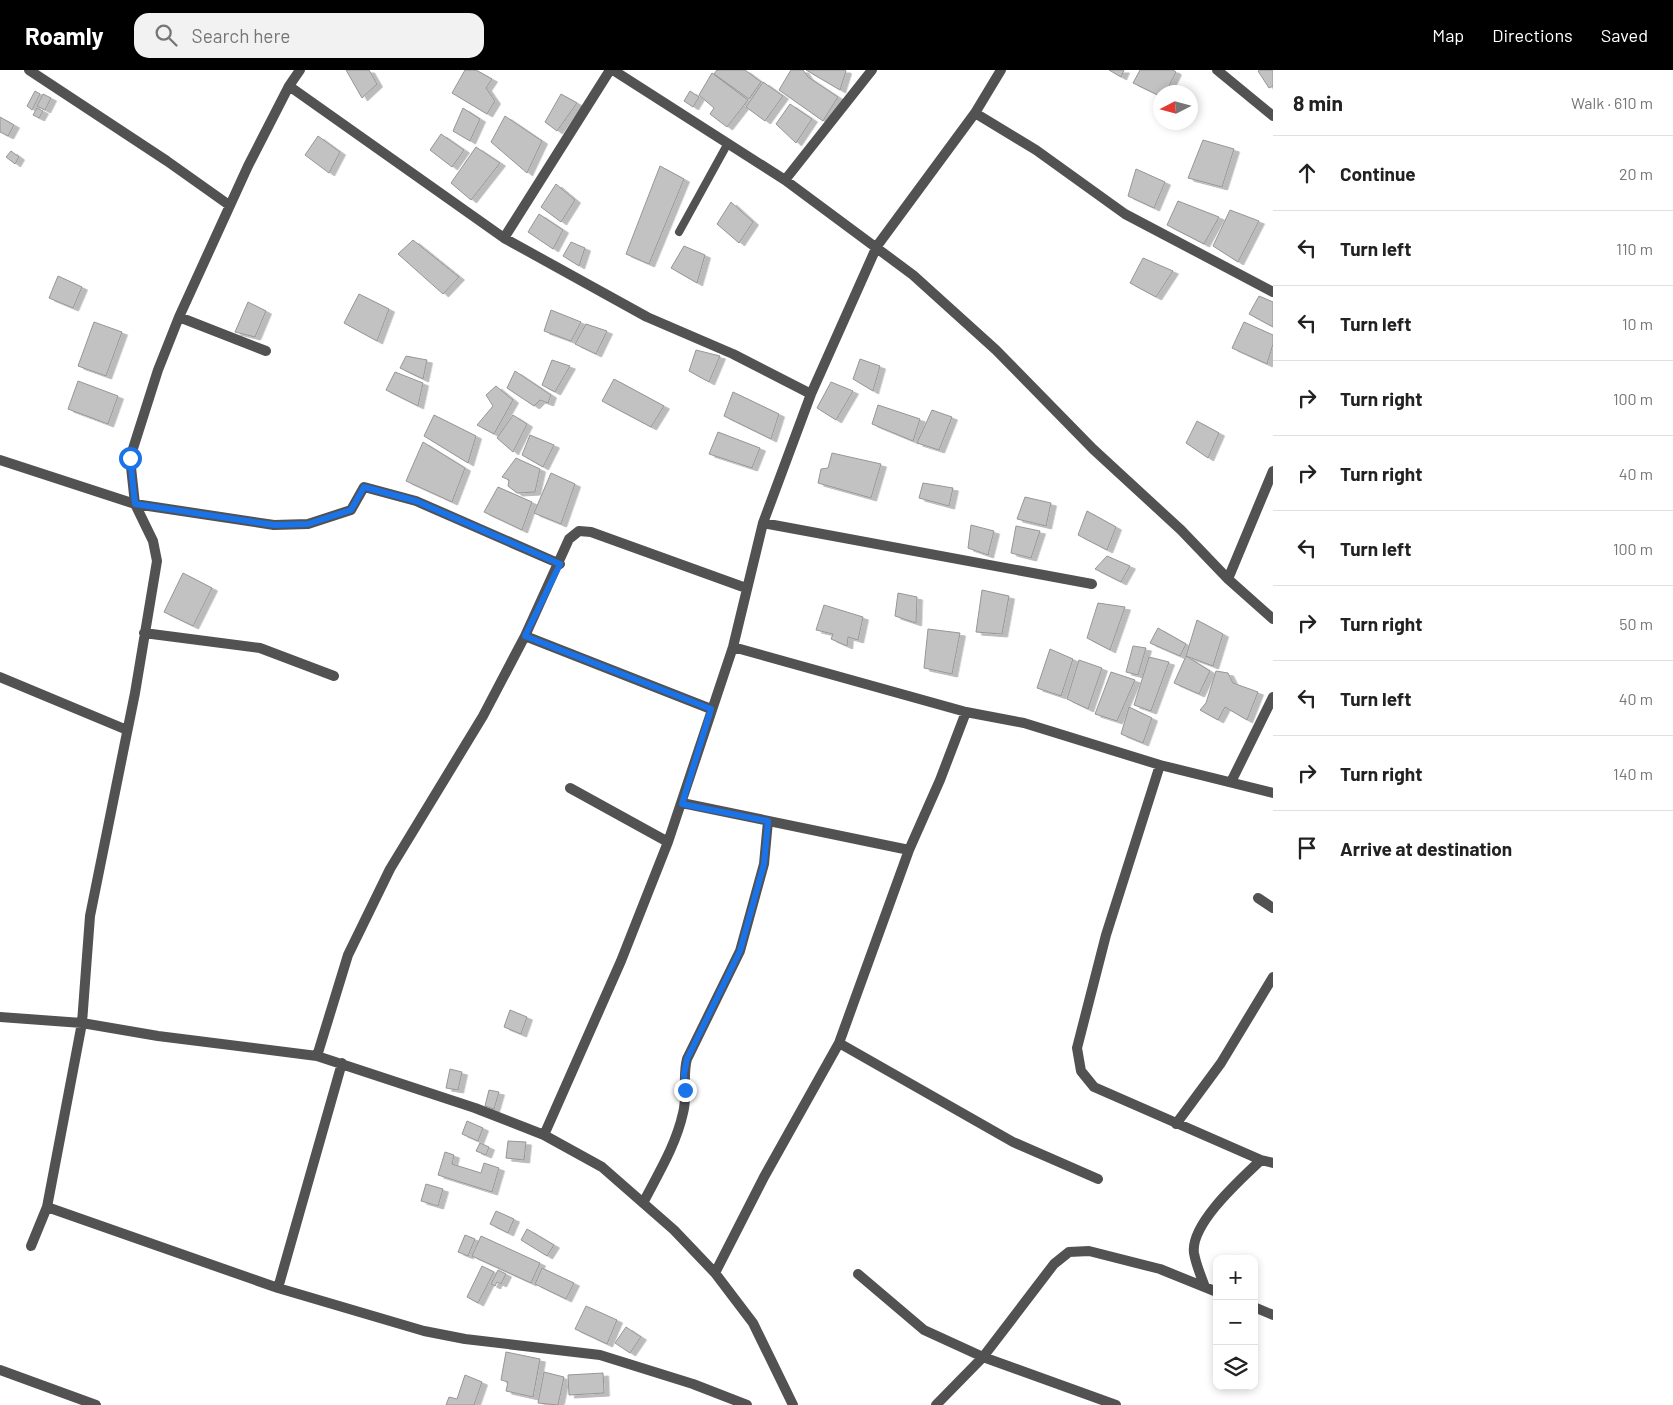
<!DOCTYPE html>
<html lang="en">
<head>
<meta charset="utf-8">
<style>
	body { margin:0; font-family:Barlow,sans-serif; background:#f2f2f2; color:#222 }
	.controls { position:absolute; right:15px; bottom:15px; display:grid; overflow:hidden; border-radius:10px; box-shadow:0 2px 8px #0003 }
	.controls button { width:45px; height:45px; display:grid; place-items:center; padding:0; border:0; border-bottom:1px solid #e0e0e0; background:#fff; color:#222; font:25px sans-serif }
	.compass { position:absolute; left:1153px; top:15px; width:45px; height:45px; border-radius:50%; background:#fff; box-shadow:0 2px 8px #0003; rotate:264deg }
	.stop { position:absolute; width:15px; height:15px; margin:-11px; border:4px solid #1a73e8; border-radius:50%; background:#fff }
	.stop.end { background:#1a73e8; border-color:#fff; box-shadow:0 1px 5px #0008 }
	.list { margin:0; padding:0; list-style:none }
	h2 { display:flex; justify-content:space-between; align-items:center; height:65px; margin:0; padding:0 20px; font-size:21px }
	h2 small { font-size:16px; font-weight:400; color:#767676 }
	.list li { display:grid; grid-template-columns:32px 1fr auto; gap:15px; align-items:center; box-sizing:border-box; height:75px; padding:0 20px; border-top:1px solid #e0e0e0 }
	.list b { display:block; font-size:19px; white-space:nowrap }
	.list em { font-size:16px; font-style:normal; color:#767676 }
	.icon { flex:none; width:28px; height:28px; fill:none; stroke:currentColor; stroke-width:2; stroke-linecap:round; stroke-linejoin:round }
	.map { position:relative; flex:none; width:1273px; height:1335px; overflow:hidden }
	header { display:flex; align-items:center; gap:30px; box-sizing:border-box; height:70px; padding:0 25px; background:#000; color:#fff }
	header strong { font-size:24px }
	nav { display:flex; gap:28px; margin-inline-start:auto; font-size:18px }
	.search { width:350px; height:45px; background:#f2f2f2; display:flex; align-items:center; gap:12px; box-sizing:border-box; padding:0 18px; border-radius:15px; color:#767676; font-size:19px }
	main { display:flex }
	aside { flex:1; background:#fff }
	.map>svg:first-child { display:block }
	.building { fill:#c2c2c2; stroke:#969696; filter:url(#shadow) }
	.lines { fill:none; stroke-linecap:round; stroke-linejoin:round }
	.lane { stroke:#525252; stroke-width:8 }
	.street { stroke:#525252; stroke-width:10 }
	.route { stroke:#1a73e8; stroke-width:6 }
</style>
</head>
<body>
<header>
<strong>Roamly</strong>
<div class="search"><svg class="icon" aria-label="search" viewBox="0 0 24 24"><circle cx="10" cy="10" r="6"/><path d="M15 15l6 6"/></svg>Search here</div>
<nav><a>Map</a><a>Directions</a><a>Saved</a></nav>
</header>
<main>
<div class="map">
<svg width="1273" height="1335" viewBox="0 0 1273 1335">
	<defs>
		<filter id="shadow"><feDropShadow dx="5.5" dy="3" stdDeviation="0" flood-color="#0004"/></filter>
	</defs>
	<rect width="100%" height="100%" fill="#fff"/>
	<path class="building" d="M346 0H369L377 14 362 28Z
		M465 0H476L492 9 486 18 495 31 487 44 452 23Z
		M717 0H745L761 12 749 29 714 4Z
		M791 0H803L808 7 838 27 823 51 779 20Z
		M806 0H845L846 1 840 20Z
		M1109 0H1124L1121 7Z
		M1140 0H1173L1176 2 1166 22H1160V26L1133 13Z
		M1260 0H1273V16L1269 18 1258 1Z
		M712 3 748 30 727 57 710 44 714 38 699 25Z
		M763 12 783 26 765 51 746 37Z
		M35 21 40 24 32 40 27 36Z
		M690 21 699 27 693 37 684 31Z
		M43 24 51 28 45 40 37 36Z
		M561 24 577 33 557 61 545 52Z
		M790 34 812 49 796 73 776 54Z
		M37 38 43 41 39 48 33 45Z
		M463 38 480 49 470 71 453 61Z
		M505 46 542 71 527 103 491 72Z
		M0 47 14 55 8 66 0 62Z
		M441 64 464 80 452 97 430 80Z
		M318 66 340 82 329 103 305 85Z
		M1203 70 1234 79 1222 117 1188 108Z
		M476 77 500 93 471 130 451 113Z
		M11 81 19 87 15 94 6 87Z
		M660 96 684 109 649 194 626 184Z
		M1136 99 1165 112 1154 138 1128 126Z
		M556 114 575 130 561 152 541 137Z
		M1178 131 1219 147 1204 174 1167 155Z
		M731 132 753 152 739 173 717 154Z
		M1230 140 1259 151 1238 192 1213 176Z
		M539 144 563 160 553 179 528 162Z
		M413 170 459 207 443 224 398 184Z
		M571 172 585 178 579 196 563 186Z
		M684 176 705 185 697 213 671 198Z
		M1143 188 1173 201 1156 227 1130 213Z
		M58 206 82 217 73 238 49 228Z
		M359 224 389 239 377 271 344 253Z
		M1259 226 1273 232V257L1249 244Z
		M248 232 266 241 255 267 235 262Z
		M551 240 581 252 571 271 544 261Z
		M94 252 122 262 106 306 78 296Z
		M1244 252 1273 265V274L1267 294 1232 278Z
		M586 254 607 261 596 284 575 274Z
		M696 280 720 286 709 312 689 301Z
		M406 286 427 290 423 309 400 298Z
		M860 289 880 296 873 321 853 309Z
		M552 290 570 296 555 322 542 315Z
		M515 301 551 325 548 333 540 330 534 336 507 318Z
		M395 302 423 313 418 336 386 320Z
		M614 309 664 336 651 357 602 331Z
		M78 311 118 326 108 354 68 339Z
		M831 312 853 321 836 350 817 338Z
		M496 316 513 330 494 364 477 355 493 336 486 325Z
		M733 322 779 344 771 369 724 346Z
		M878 335 920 349 913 371 872 354Z
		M932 340 952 347 939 380 917 373Z
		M434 345 476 366 468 393 424 366Z
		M513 345 527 354 513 382 497 368Z
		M1197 351 1219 363 1208 388 1186 373Z
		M718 362 760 378 752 398 709 384Z
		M530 365 554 375 543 397 522 385Z
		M423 372 465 398 452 432 406 411Z
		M832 383 881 394 871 428 818 413 821 399 828 398Z
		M516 388 540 399 535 422 517 423 508 416 509 410 502 407Z
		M551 403 575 414 561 454 534 443Z
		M923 413 953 418 949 436 919 428Z
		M498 417 532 432 522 460 484 442Z
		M1025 427 1051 433 1046 456 1017 449Z
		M1087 441 1116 457 1107 480 1078 465Z
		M971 455 994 461 988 485 968 478Z
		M1016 456 1040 461 1031 488 1011 483Z
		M1107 486 1130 496 1121 512 1095 499Z
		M183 503 212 518 193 556 164 542Z
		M982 520 1009 526 1002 564 976 562Z
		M898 523 917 527 916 553 895 546Z
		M1098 533 1125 537 1110 580 1087 568Z
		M824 535 863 547 858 570 848 567 847 576 831 569 833 564 816 560Z
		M1197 550 1223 564 1213 596 1186 586Z
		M1158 558 1186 574 1180 586 1150 573Z
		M928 559 960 563 952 604 924 598Z
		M1133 576 1146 578 1138 605 1126 602Z
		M1050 579 1073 589 1061 626 1037 618Z
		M1186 586 1210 601 1199 624 1174 613Z
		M1149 587 1169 592 1151 641 1134 635Z
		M1079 590 1102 598 1088 639 1067 629Z
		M1216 601 1228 603 1233 613 1258 622 1247 650 1225 637 1218 650 1200 640 1206 633Z
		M1111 602 1135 610 1117 651 1095 644Z
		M1129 637 1152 648 1143 673 1121 664Z
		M510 940 527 947 521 964 504 957Z
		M450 999 462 1002 458 1020 446 1018Z
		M489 1020 499 1022 494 1039 485 1036Z
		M467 1051 483 1058 478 1071 462 1064Z
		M508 1071 526 1072 524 1090 506 1088Z
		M480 1073 489 1077 486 1085 476 1081Z
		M445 1082 454 1085 452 1094 481 1103 484 1093 499 1098 492 1122 438 1105Z
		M426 1114 443 1119 438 1136 421 1131Z
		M496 1141 514 1149 508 1163 490 1154Z
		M527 1159 554 1175 547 1186 521 1170Z
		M465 1165 475 1169 468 1186 458 1182Z
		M481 1166 540 1193 531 1213 472 1186Z
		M482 1196 494 1202 478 1233 467 1227Z
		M542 1198 574 1213 566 1229 535 1214Z
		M498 1200 506 1204 501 1214 497 1212 495 1216 491 1214Z
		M586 1236 617 1250 607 1274 575 1259Z
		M626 1257 641 1267 630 1283 615 1273Z
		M506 1282 540 1289 533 1327 506 1321 508 1312 501 1310Z
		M544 1302 564 1307 558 1335 538 1333Z
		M603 1303 604 1323 569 1325 568 1305Z
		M465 1305 482 1312 474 1335H446L449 1327 457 1329Z"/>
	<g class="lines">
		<path class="lane" d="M679 162 728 73"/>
		<path class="street" d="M29 0 167 91 229 135
			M613 0 785 110 913 205 996 280 1093 379 1181 460 1228 509 1273 549
			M1217 0 1273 46
			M289 16 504 168 647 247 733 284 811 324
			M975 43 1036 80 1125 144 1273 222
			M785 110 872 0
			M504 168 610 0
			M179 247 266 281
			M0 390 135 434 274 455 308 454 351 440 364 417 416 431 560 494
			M763 453 1092 514
			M1228 509 1273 401
			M144 563 260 578 334 606
			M525 566 711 639
			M733 577 966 642 1024 653 1160 695 1273 723
			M0 607 127 660
			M1160 695 1106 865 1077 978 1081 1001 1094 1017 1261 1090 1273 1093
			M1231 712 1273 627
			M570 718 668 772
			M682 733 909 780
			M1258 828 1273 838
			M0 947 82 953 158 966 317 986 475 1038 544 1065 602 1097 674 1160 715 1203 753 1253 793 1335
			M839 973 1013 1072 1098 1109
			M317 986 348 885 390 799 483 646 525 566 569 469 579 461 591 462 746 518
			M1176 1054 1221 993 1273 907
			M544 1065 621 891 668 772 733 577 763 453 811 324 877 176 975 43 1001 0
			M643 1133C658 1104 676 1075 683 1043 688 1025 682 1007 687 989L740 881 764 794 768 751
			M47 1137 278 1218 424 1261 465 1269 600 1285 693 1314 747 1335
			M31 1176 47 1137 82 953 90 846 135 623 157 491 153 471 135 434 130 388 158 300 179 247 248 96 289 16 300 0
			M715 1203 764 1107 839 973 909 780 940 710 966 642
			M858 1204 924 1260 983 1287 1116 1335
			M1205 1217C1201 1206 1196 1195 1194 1183 1190 1154 1241 1109 1261 1090
			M278 1218 342 993
			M1254 1237 1273 1245
			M0 1300 96 1335
			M936 1335 983 1287 1054 1194 1069 1182 1089 1181 1160 1199 1217 1222"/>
	</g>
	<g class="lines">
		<path class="route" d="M130 388 135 434 274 455 308 454 351 440 364 417 416 431 560 494 525 566 711 639 682 734 768 751 764 794 740 881 687 989 684 1004 685 1020"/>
	</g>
</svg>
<div class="controls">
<button>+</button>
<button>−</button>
<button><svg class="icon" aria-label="layers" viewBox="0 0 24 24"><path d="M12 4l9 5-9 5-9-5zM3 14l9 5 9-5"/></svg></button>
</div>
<svg class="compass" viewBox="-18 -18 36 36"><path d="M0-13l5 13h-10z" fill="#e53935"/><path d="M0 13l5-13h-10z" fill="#767676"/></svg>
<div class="stop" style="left:130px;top:388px"></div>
<div class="stop end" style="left:685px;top:1020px"></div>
</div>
<aside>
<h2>8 min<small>Walk · 610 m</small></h2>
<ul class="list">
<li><svg class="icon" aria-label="ahead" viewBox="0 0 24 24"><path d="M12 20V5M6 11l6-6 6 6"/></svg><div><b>Continue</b></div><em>20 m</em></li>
<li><svg class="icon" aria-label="left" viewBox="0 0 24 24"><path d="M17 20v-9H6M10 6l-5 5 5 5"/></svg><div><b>Turn left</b></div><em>110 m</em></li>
<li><svg class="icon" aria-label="left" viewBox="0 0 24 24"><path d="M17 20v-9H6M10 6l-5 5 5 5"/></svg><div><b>Turn left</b></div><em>10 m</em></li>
<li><svg class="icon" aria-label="right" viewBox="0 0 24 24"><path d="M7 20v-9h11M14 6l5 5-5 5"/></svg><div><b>Turn right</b></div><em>100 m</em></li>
<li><svg class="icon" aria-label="right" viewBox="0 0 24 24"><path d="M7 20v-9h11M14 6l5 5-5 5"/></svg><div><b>Turn right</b></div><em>40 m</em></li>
<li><svg class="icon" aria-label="left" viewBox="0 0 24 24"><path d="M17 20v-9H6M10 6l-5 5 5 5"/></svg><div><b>Turn left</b></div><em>100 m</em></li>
<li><svg class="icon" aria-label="right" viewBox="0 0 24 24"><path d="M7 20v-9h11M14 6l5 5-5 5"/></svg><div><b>Turn right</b></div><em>50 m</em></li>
<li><svg class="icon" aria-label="left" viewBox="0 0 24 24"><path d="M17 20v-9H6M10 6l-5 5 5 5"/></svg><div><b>Turn left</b></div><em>40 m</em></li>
<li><svg class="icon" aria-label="right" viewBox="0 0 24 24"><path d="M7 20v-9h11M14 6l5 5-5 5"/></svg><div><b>Turn right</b></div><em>140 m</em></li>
<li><svg class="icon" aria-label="arrive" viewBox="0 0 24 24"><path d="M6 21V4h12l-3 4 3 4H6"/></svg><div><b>Arrive at destination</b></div></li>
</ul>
</aside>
</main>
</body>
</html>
